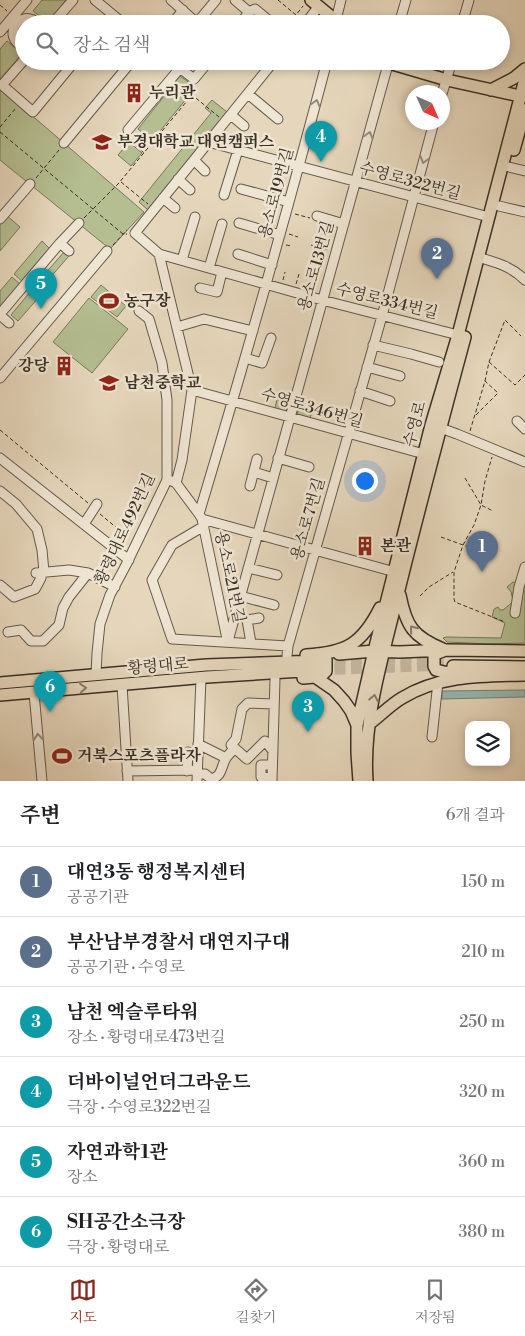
<!DOCTYPE html>
<html lang="ko">
<head>
<meta charset="utf-8">
<style>
	body { margin:0; font-family:"Libre Bodoni","Noto Serif KR",serif; background:#f2f2f2; color:#202124 }
	.controls { position:absolute; right:15px; bottom:15px; display:grid; overflow:hidden; border-radius:10px; box-shadow:0 2px 8px #0003 }
	.controls button { width:45px; height:45px; display:grid; place-items:center; padding:0; border:0; border-bottom:1px solid #e0e0e0; background:#fff; color:#202124; font:25px sans-serif }
	.compass { position:absolute; left:405px; top:85px; width:45px; height:45px; border-radius:50%; background:#fff; box-shadow:0 2px 8px #0003; rotate:135deg }
	.you { position:absolute; left:364px; top:480px; width:18px; height:18px; margin:-12px; border:4px solid #fff; border-radius:50%; background:#1a73e8; box-shadow:0 0 0 8px #1a73e833 }
	.badge { display:grid; place-items:center; width:32px; height:32px; border-radius:50%; background:#8f2418; color:#fff; font-size:16px; font-weight:700 }
	.pin { position:absolute; translate:-50% -41px; filter:drop-shadow(0 1px 2px #0008) }
	.pin::after { content:''; position:absolute; top:26px; width:18px; height:15px; background:inherit; clip-path:polygon(0 0,100% 0,50% 100%) }
	.list { margin:0; padding:0; list-style:none }
	h2 { display:flex; justify-content:space-between; align-items:center; height:65px; margin:0; padding:0 20px; font-size:21px }
	h2 small { font-size:16px; font-weight:400; color:#757577 }
	.list li { display:grid; grid-template-columns:32px 1fr auto; gap:15px; align-items:center; box-sizing:border-box; height:70px; padding:0 20px; border-top:1px solid #e0e0e0 }
	.list b { display:block; font-size:19px; white-space:nowrap }
	.list p { margin:0; font-size:16px; white-space:nowrap; color:#757577 }
	.list em { font-size:16px; font-style:normal; color:#757577 }
	.icon { flex:none; width:28px; height:28px; fill:none; stroke:currentColor; stroke-width:2; stroke-linecap:round; stroke-linejoin:round }
	.map { position:relative; flex:none; width:525px; height:781px; overflow:hidden }
	.search { position:absolute; background:#fff; box-shadow:0 2px 8px #0003; left:15px; right:15px; top:15px; height:55px; display:flex; align-items:center; gap:12px; box-sizing:border-box; padding:0 18px; border-radius:28px; color:#757577; font-size:19px }
	.sheet { height:485px; background:#fff }
	nav { display:flex; justify-content:space-around; align-items:center; box-sizing:border-box; height:70px; border-top:1px solid #e0e0e0; background:#fff; font-size:14px; color:#757577 }
	nav a { display:grid; justify-items:center; gap:2px }
	nav .on { color:#8f2418 }
	.map>svg:first-child { display:block }
	.green { fill:#b4be91; stroke:#76785c }
	.water { fill:#96b9b2; stroke:#71837a }
	.lines { fill:none; stroke-linecap:round; stroke-linejoin:round }
	.major-tunnel { stroke:#c3b69e; stroke-width:11; stroke-dasharray:11 5.5; stroke-linecap:butt }
	.minor-casing { stroke:#645a4c; stroke-width:11 }
	.major-casing { stroke:#393126; stroke-width:14 }
	.path { stroke:#393126; stroke-width:1; stroke-dasharray:4 2.5; stroke-linecap:butt }
	.minor { stroke:#efe5d3; stroke-width:9 }
	.major { stroke:#e6d7bc; stroke-width:11 }
	.oneway { stroke:#948b7c }
	.oneway2 { stroke:#877c6a }
	.labels { text-anchor:middle; dominant-baseline:central; stroke-width:5; stroke-linejoin:round; paint-order:stroke }
	.poi-label { font-size:16px; font-weight:bold; fill:#393126; stroke:#efe5d3; text-anchor:start }
	.street-label { font-size:16px; fill:#393126; stroke:#efe5d3 }
</style>
</head>
<body>
<div class="map">
<svg width="525" height="781" viewBox="0 0 525 781">
	<rect width="100%" height="100%" fill="#e6d7bc"/>
	<filter id="stains"><feTurbulence type="fractalNoise" baseFrequency=".004" numOctaves="4"/><feColorMatrix values="0 0 0 0 .2 0 0 0 0 .09 0 0 0 0 .02 0 0 0 .5 -.17"/></filter>
	<radialGradient id="worn" r=".72"><stop offset=".6" stop-color="#630" stop-opacity="0"/><stop offset="1" stop-color="#630" stop-opacity=".3"/></radialGradient>
	<path class="green" d="M42 0H66L48 22 33 11Z
		M7 41 22 54 0 79V49Z
		M180 76 191 84 187 98 152 141 138 129Z
		M0 88 144 212 110 249 0 160Z
		M212 100 227 112 148 210 139 202 211 113 205 108Z
		M129 142 142 153 131 166 118 155Z
		M6 215 20 227 0 251V222Z
		M42 241 51 250 24 283 14 274Z
		M64 252 69 256 48 280 43 276Z
		M12 277 21 285 0 311V291Z
		M39 281 47 288 18 321 11 315Z
		M101 285 126 306 117 317 91 297Z
		M89 298 128 329 92 373 53 342Z
		M277 399 289 402 286 411 275 408Z
		M301 402 314 406 310 418 297 414Z
		M513 582 525 583V643L489 644 447 642 443 638 446 637 501 638 505 623 492 617 494 609 498 607 500 610H503L514 601 511 594 512 593 507 587Z"/>
	<path class="water" d="M525 690V697L442 699V691Z"/>
	<g class="lines">
		<path class="major-tunnel" d="M318 661 442 656
			M318 670 444 665"/>
		<defs>
			<path id="minor" d="M95 0 124 24
				M171 0 197 23
				M235 0 249 12 240 24
				M249 12 255 9 273 24
				M336 20 341 0
				M52 24 73 0
				M172 24 183 10
				M196 24 216 0
				M305 24 319 6
				M399 24 406 0
				M462 24 469 0
				M0 32 27 0
				M24 47C0 37 20 6 39 24
				M24 60 2 85 33 112 75 61
				M171 61 194 79 209 61
				M274 61 135 233 159 254 322 300 458 335
				M248 94 278 119
				M442 94 452 61
				M231 115 244 126
				M128 130 180 68
				M208 142 489 217
				M64 143 132 61
				M194 160 205 171
				M509 167 525 171
				M178 179 190 190
				M241 189 289 202
				M224 195 238 150
				M163 198 175 208
				M499 206 525 212
				M317 216 344 224
				M0 219 30 184
				M239 223 280 235
				M60 243 69 251
				M159 254 192 390 182 460 176 483
				M238 254 272 265
				M478 257C497 263 511 266 525 280
				M182 260 195 217
				M209 268 222 224
				M34 274 48 286
				M200 288 217 292 222 272
				M0 314 60 243 79 223
				M0 315 9 323
				M177 327 204 319 253 331
				M373 345 411 354 439 362
				M245 358 262 363 271 338
				M367 367 400 376
				M0 378 107 251
				M192 390 424 454
				M360 391 390 401
				M517 421 525 429
				M435 426 457 434 525 462
				M0 458 129 560
				M278 458 309 467
				M254 472 273 478
				M172 481 176 483 199 514 202 519 227 639
				M250 486 257 459
				M0 491 16 504 37 529 42 550 44 572
				M199 514C244 364 287 213 327 61
				M202 519 395 572
				M84 524 97 504
				M204 526 172 545 152 580 172 639 288 646
				M248 568 277 575
				M36 573 69 570 88 573 115 587
				M0 585 14 597 35 589 41 578
				M240 596 274 605
				M515 613 519 587 525 567
				M8 632 21 630 31 641H43L59 625 63 608 69 597 88 573
				M228 641 389 61
				M251 643 247 620 259 618
				M287 656 288 646 382 316 434 122
				M96 675 97 653 100 624 110 595 126 565 167 480V400L162 363 149 319 139 311
				M122 685 128 781
				M34 693 42 781
				M432 737 438 682
				M198 744 226 758
				M273 751 265 741 247 759 231 745 236 739 242 709 248 703 274 704
				M127 771 197 770
				M187 771 188 752
				M197 774H205L211 779C222 777 221 767 226 758 228 755 232 751 235 748
				M272 778 261 777V765H272
				M197 781 201 678
				M272 781 275 679"/>
			<path id="major" d="M311 0 340 24
				M386 61 389 63 447 80 520 96
				M491 90 514 78 525 69
				M514 150 525 110
				M400 595C406 626 413 637 443 649
				M443 651 435 654 434 656V666L436 670 444 672 464 673
				M317 654 323 656 326 659V671L321 676 317 677
				M339 654 374 651 399 652 447 650 525 651
				M306 655C346 653 362 644 380 608
				M453 666 525 667
				M303 678 315 677 334 690 344 701 351 711 357 725
				M0 683 206 665 318 661
				M0 695 207 677 318 670
				M369 724C380 716 390 705 402 698 440 675 482 676 525 675
				M359 781 357 753V725L374 651 431 425 458 335 525 79
				M367 781C363 722 381 663 395 606 417 516 441 426 465 337"/>
		</defs>
		<use href="#minor" class="minor-casing"/>
		<use href="#major" class="major-casing"/>
		<path class="path" d="M278 0 296 15 303 6
			M0 5 7 11
			M191 94 219 117
			M0 127 16 108
			M0 132 123 234H127
			M126 137 144 153
			M36 178 59 150
			M121 182 148 204
			M295 214 310 218
			M84 218 118 184 187 101 192 87
			M289 234 298 237
			M113 245 127 230
			M286 245 292 246
			M311 245 328 250
			M283 280 285 272
			M296 284 299 274
			M309 288 313 274
			M489 362 515 385 525 375
			M476 415 498 393 485 381
			M0 430 88 503
			M470 431 485 381 489 362 505 320 521 336
			M465 478 481 505 493 511
			M100 514 130 539
			M441 537 463 545 454 572V599L455 602 505 622
			M475 550 463 545 474 525 481 505 485 481 492 457
			M420 596 429 587 453 572"/>
		<use href="#minor" class="minor"/>
		<use href="#major" class="major"/>
	</g>
	<defs><path id="oneway-chevron" d="M-2-3.5L2.5 0L-2 3.5" fill="none" stroke-width="1.6" stroke-linecap="round" stroke-linejoin="round" transform="scale(1.25)"/></defs>
	<g class="oneway">
		<use href="#oneway-chevron" transform="translate(316 103) rotate(-75)"/>
		<use href="#oneway-chevron" transform="translate(369 135) rotate(-75)"/>
		<use href="#oneway-chevron" transform="translate(424 160) rotate(106)"/>
		<use href="#oneway-chevron" transform="translate(38 737) rotate(-95)"/>
	</g>
	<g class="oneway2">
		<use href="#oneway-chevron" transform="translate(413 629) rotate(-129)"/>
		<use href="#oneway-chevron" transform="translate(83 688) rotate(-5)"/>
		<use href="#oneway-chevron" transform="translate(374 698) rotate(-79)"/>
	</g>
	<defs>
		<symbol id="building-bare" viewBox="-9 -9 18 18"><path d="M-4-6H4V6H1V3H-1V6H-4ZM-2.5-4.3h1.7v1.8h-1.7ZM.8-4.3h1.7v1.8H.8ZM-2.5-1h1.7V.8h-1.7ZM.8-1h1.7V.8H.8Z" fill="#8f2418" stroke="#efe5d3" stroke-width="2.5" paint-order="stroke"/></symbol>
		<symbol id="university-bare" viewBox="-9 -9 18 18"><path d="M0-5L7-2L0 1L-7-2ZM-4 1L0 2.5L4 1V4Q0 6-4 4Z" fill="#8f2418" stroke="#efe5d3" stroke-width="2.5" paint-order="stroke"/></symbol>
		<symbol id="stadium-bare" viewBox="-9 -9 18 18"><path d="M0-5a6.5 5 0 1 0 0 10a6.5 5 0 1 0 0-10ZM-3.5-1.8h7v3.6h-7Z" fill="#8f2418" stroke="#efe5d3" stroke-width="2.5" paint-order="stroke"/></symbol>
		<symbol id="school-bare" viewBox="-9 -9 18 18"><path d="M0-5L7-2L0 1L-7-2ZM-4 1L0 2.5L4 1V4Q0 6-4 4Z" fill="#8f2418" stroke="#efe5d3" stroke-width="2.5" paint-order="stroke"/></symbol>
	</defs>
	<g fill-rule="evenodd">
		<use href="#building-bare" x="120" y="79" width="28" height="28"/>
		<use href="#university-bare" x="88" y="128" width="28" height="28"/>
		<use href="#stadium-bare" x="95" y="287" width="28" height="28"/>
		<use href="#building-bare" x="50" y="352" width="28" height="28"/>
		<use href="#school-bare" x="95" y="369" width="28" height="28"/>
		<use href="#building-bare" x="351" y="532" width="28" height="28"/>
		<use href="#stadium-bare" x="48" y="742" width="28" height="28"/>
	</g>
	<g class="labels">
		<g class="poi-label">
			<text x="149" y="93">누리관</text>
			<text x="117" y="142">부경대학교 대연캠퍼스</text>
			<text x="124" y="301">농구장</text>
			<text x="49" y="366" text-anchor="end">강당</text>
			<text x="124" y="383">남천중학교</text>
			<text x="380" y="546">본관</text>
			<text x="77" y="756">거북스포츠플라자</text>
		</g>
		<g class="street-label">
			<text transform="translate(410 181) rotate(15)">수영로322번길</text>
			<text transform="translate(276 193) rotate(-75)">용소로19번길</text>
			<text transform="translate(316 266) rotate(-74)">용소로13번길</text>
			<text transform="translate(387 301) rotate(14)">수영로334번길</text>
			<text transform="translate(312 408) rotate(16)">수영로346번길</text>
			<text transform="translate(415 424) rotate(-75)">수영로</text>
			<text transform="translate(308 519) rotate(-74)">용소로7번길</text>
			<text transform="translate(125 529) rotate(-65)">황령대로492번길</text>
			<text transform="translate(230 577) rotate(78)">용소로21번길</text>
			<text transform="translate(158 666) rotate(-5)">황령대로</text>
		</g>
	</g>
	<rect width="100%" height="100%" filter="url(#stains)"/>
	<rect width="100%" height="100%" fill="url(#worn)"/>
</svg>
<div class="controls">
<button><svg class="icon" aria-label="layers" viewBox="0 0 24 24"><path d="M12 4l9 5-9 5-9-5zM3 14l9 5 9-5"/></svg></button>
</div>
<svg class="compass" viewBox="-18 -18 36 36"><path d="M0-13l5 13h-10z" fill="#e53935"/><path d="M0 13l5-13h-10z" fill="#757577"/></svg>
<div class="you"></div>
<div class="pin badge" style="left:482px;top:572px;background:#5c6f8a">1</div>
<div class="pin badge" style="left:437px;top:279px;background:#5c6f8a">2</div>
<div class="pin badge" style="left:308px;top:732px;background:#0f9aa8">3</div>
<div class="pin badge" style="left:321px;top:162px;background:#0f9aa8">4</div>
<div class="pin badge" style="left:41px;top:309px;background:#0f9aa8">5</div>
<div class="pin badge" style="left:50px;top:712px;background:#0f9aa8">6</div>
<div class="search"><svg class="icon" aria-label="search" viewBox="0 0 24 24"><circle cx="10" cy="10" r="6"/><path d="M15 15l6 6"/></svg>장소 검색</div>
</div>
<section class="sheet">
<h2>주변<small>6개 결과</small></h2>
<ul class="list">
<li><span class="badge" style="background:#5c6f8a">1</span><div><b>대연3동 행정복지센터</b><p>공공기관</p></div><em>150 m</em></li>
<li><span class="badge" style="background:#5c6f8a">2</span><div><b>부산남부경찰서 대연지구대</b><p>공공기관 · 수영로</p></div><em>210 m</em></li>
<li><span class="badge" style="background:#0f9aa8">3</span><div><b>남천 엑슬루타워</b><p>장소 · 황령대로473번길</p></div><em>250 m</em></li>
<li><span class="badge" style="background:#0f9aa8">4</span><div><b>더바이널언더그라운드</b><p>극장 · 수영로322번길</p></div><em>320 m</em></li>
<li><span class="badge" style="background:#0f9aa8">5</span><div><b>자연과학1관</b><p>장소</p></div><em>360 m</em></li>
<li><span class="badge" style="background:#0f9aa8">6</span><div><b>SH공간소극장</b><p>극장 · 황령대로</p></div><em>380 m</em></li>
</ul>
</section>
<nav>
<a class="on"><svg class="icon" aria-label="map" viewBox="0 0 24 24"><path d="M3 6l6-2 6 2 6-2v14l-6 2-6-2-6 2zM9 4v14M15 6v14"/></svg>지도</a>
<a><svg class="icon" aria-label="directions" viewBox="0 0 24 24"><path d="M12 3l9 9-9 9-9-9zM9 14v-3h6M13 9l2 2-2 2"/></svg>길찾기</a>
<a><svg class="icon" aria-label="saved" viewBox="0 0 24 24"><path d="M7 4h10v16l-5-4-5 4z"/></svg>저장됨</a>
</nav>
</body>
</html>
